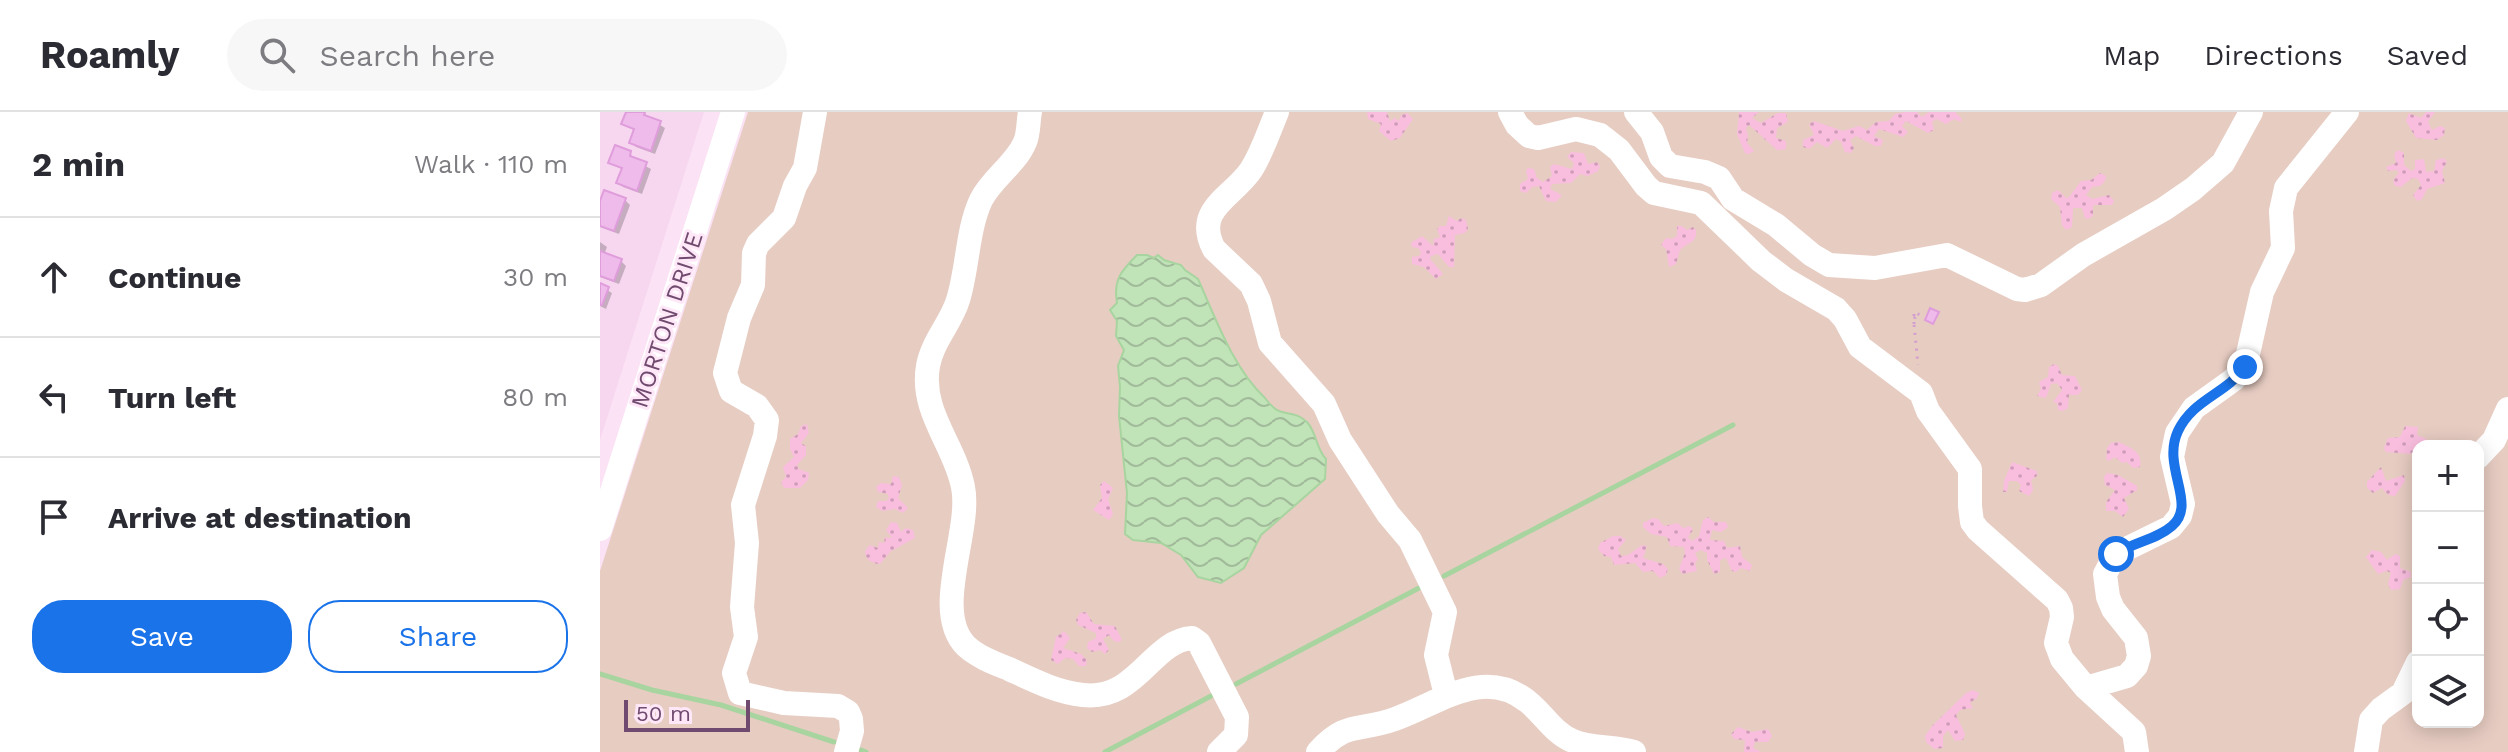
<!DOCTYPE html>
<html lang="en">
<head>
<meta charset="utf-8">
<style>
	body { margin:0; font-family:"Work Sans",sans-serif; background:#f7f7f7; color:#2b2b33 }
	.controls { position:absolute; right:24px; bottom:24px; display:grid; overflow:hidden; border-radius:16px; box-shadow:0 4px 20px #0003 }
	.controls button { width:72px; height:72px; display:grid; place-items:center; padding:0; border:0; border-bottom:2px solid #e1e1e2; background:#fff; color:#2b2b33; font:40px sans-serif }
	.scale { position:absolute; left:24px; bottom:20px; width:126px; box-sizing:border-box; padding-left:8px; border:4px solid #714a6f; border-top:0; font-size:22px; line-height:28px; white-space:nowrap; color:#714a6f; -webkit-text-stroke:6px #fee8f8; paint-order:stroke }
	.stop { position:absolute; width:24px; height:24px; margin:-18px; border:6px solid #1a73e8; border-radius:50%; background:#fff }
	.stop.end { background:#1a73e8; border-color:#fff; box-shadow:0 2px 8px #0008 }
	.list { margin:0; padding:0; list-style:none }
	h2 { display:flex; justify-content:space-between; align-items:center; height:104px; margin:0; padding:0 32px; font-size:34px }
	h2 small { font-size:26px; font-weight:400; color:#7c7c81 }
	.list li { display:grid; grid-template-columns:52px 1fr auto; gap:24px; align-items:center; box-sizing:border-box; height:120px; padding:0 32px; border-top:2px solid #e1e1e2 }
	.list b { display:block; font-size:30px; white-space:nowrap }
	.list em { font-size:26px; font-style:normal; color:#7c7c81 }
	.actions { display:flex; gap:16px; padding:24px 32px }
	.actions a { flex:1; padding:18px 0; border:2px solid #1a73e8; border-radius:32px; text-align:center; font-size:28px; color:#1a73e8 }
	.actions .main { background:#1a73e8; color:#fff }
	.icon { flex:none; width:44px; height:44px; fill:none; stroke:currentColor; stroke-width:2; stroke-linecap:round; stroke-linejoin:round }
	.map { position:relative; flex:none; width:1908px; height:640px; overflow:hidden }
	header { display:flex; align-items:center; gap:48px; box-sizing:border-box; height:112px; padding:0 40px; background:#fff; border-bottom:2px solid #e1e1e2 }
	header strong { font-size:38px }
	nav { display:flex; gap:44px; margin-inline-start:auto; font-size:28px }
	.search { width:560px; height:72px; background:#f7f7f7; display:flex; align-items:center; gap:20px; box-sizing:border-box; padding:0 28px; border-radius:44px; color:#7c7c81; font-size:30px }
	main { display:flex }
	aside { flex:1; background:#fff }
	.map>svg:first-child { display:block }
	.residential { fill:#f7d7ef }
	.grass { fill:#e7ccc2; fill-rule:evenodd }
	.sand { fill:url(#sand-dots) }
	.water { fill:url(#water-waves); stroke:#a8d49f; stroke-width:2 }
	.shadow { fill:#0003 }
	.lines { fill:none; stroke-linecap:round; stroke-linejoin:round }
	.stream { stroke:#a8d49f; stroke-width:5 }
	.building { fill:#efbbeb; stroke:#e09ddc; stroke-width:2 }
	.path { stroke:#d39fcf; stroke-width:3; stroke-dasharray:2 6; stroke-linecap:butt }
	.minor { stroke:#fff; stroke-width:24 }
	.route { stroke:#1a73e8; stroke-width:10 }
	.labels { text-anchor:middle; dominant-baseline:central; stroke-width:6; stroke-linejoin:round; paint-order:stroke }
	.street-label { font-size:24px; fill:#714a6f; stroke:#fee8f8 }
</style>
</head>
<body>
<header>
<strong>Roamly</strong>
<div class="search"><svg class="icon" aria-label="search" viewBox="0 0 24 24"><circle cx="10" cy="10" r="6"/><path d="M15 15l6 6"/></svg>Search here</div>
<nav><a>Map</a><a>Directions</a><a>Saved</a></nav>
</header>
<main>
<aside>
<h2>2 min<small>Walk · 110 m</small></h2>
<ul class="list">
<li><svg class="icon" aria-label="ahead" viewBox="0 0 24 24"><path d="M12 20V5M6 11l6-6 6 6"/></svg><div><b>Continue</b></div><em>30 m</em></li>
<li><svg class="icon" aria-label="left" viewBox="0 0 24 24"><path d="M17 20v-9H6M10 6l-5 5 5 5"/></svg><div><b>Turn left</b></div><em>80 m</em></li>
<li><svg class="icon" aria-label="arrive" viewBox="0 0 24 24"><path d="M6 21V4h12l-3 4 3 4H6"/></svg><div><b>Arrive at destination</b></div></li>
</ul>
<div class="actions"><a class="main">Save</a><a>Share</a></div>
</aside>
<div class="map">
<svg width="1908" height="640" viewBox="0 0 1908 640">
	<defs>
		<pattern id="sand-dots" width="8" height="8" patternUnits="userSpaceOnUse" patternTransform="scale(2)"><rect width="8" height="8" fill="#f9bede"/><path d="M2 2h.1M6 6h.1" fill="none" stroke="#ce9cb8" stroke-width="1.8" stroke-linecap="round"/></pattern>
		<pattern id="water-waves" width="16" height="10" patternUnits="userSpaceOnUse" patternTransform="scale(2)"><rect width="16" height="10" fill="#c0e3b8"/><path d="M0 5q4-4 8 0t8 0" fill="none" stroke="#a0ba9a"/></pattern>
	</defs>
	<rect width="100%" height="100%" fill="#fbe2f4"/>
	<path class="residential" d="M0 0H104L0 328Z"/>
	<path class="grass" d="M148 0H1908V640H0V459ZM1818 334H1878V610H1818Z"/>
	<path class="sand" d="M767 0H787L790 9 795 6 799 9 801 3 807 1 813 7 800 26 791 29 779 19 781 12 768 7Z
		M1139 0H1159L1152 6 1161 11 1178 1H1186L1188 10 1177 16 1176 26 1186 29V37L1177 38 1149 13 1146 16 1148 24 1147 31 1154 39 1149 42 1145 41 1137 22Z
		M1305 0H1317L1322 5 1329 0H1355L1362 7 1361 10 1354 7 1346 12 1336 7 1332 10 1334 18 1328 21 1306 9 1302 14 1308 20 1303 25 1279 17 1274 24 1283 28 1281 34H1275L1256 24 1250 28 1254 36 1251 41 1245 40 1241 30 1236 27 1227 36 1217 30 1209 37 1203 35V28L1214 23 1209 12 1214 9 1243 19 1259 14 1267 18 1276 10 1289 9 1295 2Z
		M1826 0H1835L1828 10 1832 18 1840 14 1845 16 1844 23 1837 28 1816 26 1806 9 1809 1 1821 6Z
		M1798 38 1804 41V53L1811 59 1815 57V48L1824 47 1826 60 1834 59 1836 48 1844 46 1847 50 1842 59 1845 71 1827 77 1822 87 1817 89 1813 83 1821 73 1818 67 1812 66 1801 75 1795 74 1793 69 1799 60 1796 58 1788 59 1786 55 1796 51 1794 42Z
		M971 40 984 41 988 52 997 50 1000 54 998 59 988 64 980 62 971 71 952 72 950 77 962 83 956 90 946 89 939 74 932 75 926 81 920 79V72L928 67 926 59 928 56 934 57 937 66 943 70 952 64 950 55 954 52 972 57 974 51 967 45Z
		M1500 61 1506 64 1505 69 1500 74 1492 75 1486 83 1492 87 1509 83 1514 89 1512 93H1493V104L1488 107 1485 106 1482 96H1473L1472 115 1466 118 1462 113 1460 95 1451 87 1452 81 1458 78 1466 86 1469 85 1481 69 1491 68Z
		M849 104 857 109 861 106 866 108 868 117 865 121 855 123 854 155H849L838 142 831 144 830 147 843 162 836 167 824 155 812 152V145L819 144 821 141 818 136 812 135 811 131 822 124 833 134 834 127 840 125 837 117 840 114H846Z
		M1077 114H1082L1087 118 1093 115 1096 118C1097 132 1088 130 1080 138L1076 152 1069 155 1066 137 1061 133 1066 126 1072 127 1077 124Z
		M1454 252 1458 254 1462 263 1475 264 1482 278 1478 283H1469L1468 296 1463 299 1458 298 1457 291 1453 290 1462 278 1457 271 1451 272 1446 286 1437 284 1441 277 1439 270 1448 265 1449 255Z
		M207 312 209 321 201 331 206 334V343L197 353 199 357 209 361 208 368 200 376H184L181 370 186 365 183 355 194 345 190 337V327L198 322 201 314Z
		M1805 314 1818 315 1817 323 1826 327 1825 334H1818V338L1810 342 1786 340 1784 336 1788 326 1800 325Z
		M1519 330C1530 336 1543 339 1540 355L1533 356 1527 350 1522 351 1515 345 1509 349 1506 347 1507 336 1511 331Z
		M1412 350 1437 359V364L1431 368 1433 378 1429 384 1419 379 1421 373 1417 369H1409L1407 380H1403L1404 369Z
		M1781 355 1786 369 1804 363 1805 369 1795 384 1788 383 1782 376 1773 381 1767 376V370Z
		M1507 361 1518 363 1537 374V378L1524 386 1529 397 1523 405 1515 399H1506V390L1515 378 1505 373 1504 365Z
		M293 364 299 365 302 373 298 386 308 396 303 401 295 397 282 399 276 395 278 389H286L289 386 288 382 278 380 276 375 281 371 291 372Z
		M504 369 513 376 508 387 513 402 509 408 493 398 502 386 500 373Z
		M1108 405 1114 410H1126L1128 415 1121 420 1112 418 1110 428 1124 429 1127 436 1140 434 1142 445 1152 453 1150 459 1141 456 1136 460 1132 459 1126 446 1120 448V460L1114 462 1107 448V441L1101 438 1095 441 1098 447 1095 451 1097 459 1082 462 1079 457 1085 441 1084 435 1070 434 1067 425 1051 422 1043 415V411L1053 406 1058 407 1064 414 1078 411 1083 416 1090 414 1093 418 1088 425 1092 429 1099 424 1103 408Z
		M291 410 297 411 301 420 306 416 313 418 315 426 291 439 280 452C272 452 265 447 265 439L270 433 278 436 279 430 284 431 285 425 292 426 286 418Z
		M1013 424H1020L1026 428 1018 437 1021 444 1028 443 1042 433 1047 434 1043 446 1063 452 1068 457 1066 463 1060 466 1053 459 1043 460 1035 451 1014 453 1011 445 1004 444 998 437 1000 431Z
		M1772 438 1781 440 1787 448 1795 442 1800 444V456L1811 460V465L1803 468 1800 477 1791 478 1788 472 1791 461 1787 459 1778 462 1766 445Z
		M486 500 494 512 515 514 522 528 519 530 514 529 509 523 503 527 509 538 505 542 500 538 492 540 487 536 488 530 496 526V521L478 513 476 508 480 501Z
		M464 519 470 526 463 536 481 542 487 548 486 554H479L473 547 465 546 458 552 451 548 456 525Z
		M1373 578 1379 581 1377 586 1370 591 1373 596 1360 598 1356 603 1365 622 1363 628 1355 629 1348 618 1343 624V636L1334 637 1326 630 1325 624 1332 614 1366 581Z
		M1138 615 1152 620 1168 617 1172 624 1168 630H1155L1153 636 1161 640H1144L1145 628 1134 627 1131 622Z"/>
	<path class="water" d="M537 143H547L554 146 558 143 564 148 581 153 585 158 598 167C616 207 633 256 665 286 668 290 674 297 679 299 689 303 696 300 707 310 717 321 716 337 726 347L725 367 661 423 644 456 621 471 598 465 581 443 561 431 533 428 525 422 527 381 519 304 520 275 518 254 524 238 516 224 517 209 510 198 517 191C513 168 521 159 537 143Z"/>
	<path class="shadow" d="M28 0H44L48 6 65 16 55 42 36 35 31 30 35 19 24 12Z
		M30 41 34 48 51 57 42 82 23 75 19 71 23 58 11 51Z
		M5 81 25 88 30 93 19 122 0 115V94Z
		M0 130 7 135 4 143 21 149 26 154 19 172 0 165Z
		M0 174 12 181 6 197 0 194Z"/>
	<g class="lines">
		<path class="stream" d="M844 464 1133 313
			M0 562 52 578 121 593 234 630
			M636 572 819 476
			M261 638 266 640
			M505 640 611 584"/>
	</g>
	<path class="building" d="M26 0H45L44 3 61 9 51 39 29 31 34 17 21 12Z
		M15 33 31 39 30 44 47 50 37 79 16 71 22 56 8 51Z
		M4 78 26 86 14 119 0 114V89Z
		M0 139 22 147 14 169 0 164Z
		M0 171 9 175 2 193H0Z
		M1330 196 1339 200 1333 212 1325 208Z"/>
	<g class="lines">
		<path class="path" d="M1314 212V200L1320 203 1315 205 1314 212 1318 253"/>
		<path class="minor" d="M215 0 205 56 195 74 184 106 158 132 154 141 153 173 139 206 125 261 131 279 157 294 167 308 165 324 143 393 147 431 142 495 146 525 134 561 140 581 184 591 238 594 248 600 251 607 252 619 246 640
			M430 0C428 10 429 21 425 30 416 52 392 66 381 88 367 118 368 156 358 188 351 211 332 230 328 254 320 300 355 333 363 375 372 419 331 499 366 534 378 545 394 551 409 557 433 568 456 580 483 583 537 589 551 529 592 526L599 531 637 605 636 623 619 640
			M677 0C669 19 662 41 651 58 633 85 593 97 614 137L651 172 659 189 670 231 724 292 740 328 788 402 810 428 845 500 836 543 846 583
			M910 0 917 13 929 24 938 26 976 17 1000 23 1019 38 1046 74 1054 81 1101 91 1161 149 1186 168 1236 197 1245 207 1260 235 1321 281 1328 299 1370 357V394L1372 410 1378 418 1457 488 1461 496 1462 505 1456 531 1462 547 1486 576 1534 620 1537 640
			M1036 0 1052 20 1061 45 1070 54 1105 60 1119 66 1133 87 1176 113 1212 143 1229 153 1275 156 1347 143 1417 177 1425 178 1441 173 1483 143 1564 97 1593 77 1623 51 1651 0
			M1878 345 1894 328 1908 297
			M0 417 133 0
			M1486 576 1527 564 1536 554 1539 544 1536 526 1513 497 1508 485 1505 462 1516 442 1571 415 1580 404 1583 392 1572 345 1577 321 1594 296 1633 268 1645 255 1662 180 1683 136 1681 99 1686 76 1747 0
			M718 640C747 608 759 620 795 607 838 592 883 554 927 589 943 601 954 622 973 629 992 637 1014 634 1034 640
			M1766 640 1771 608 1781 597 1803 581 1818 550"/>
	</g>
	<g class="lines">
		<path class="route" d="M1516 442C1533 430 1556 428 1572 414 1598 392 1561 355 1578 319 1593 287 1626 282 1645 255"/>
	</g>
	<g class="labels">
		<g class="street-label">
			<text transform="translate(67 208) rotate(-72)">MORTON DRIVE</text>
		</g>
	</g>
</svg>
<div class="controls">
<button>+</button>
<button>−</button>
<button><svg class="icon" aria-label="locate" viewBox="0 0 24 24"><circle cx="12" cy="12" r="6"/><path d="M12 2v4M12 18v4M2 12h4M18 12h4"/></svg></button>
<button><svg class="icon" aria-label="layers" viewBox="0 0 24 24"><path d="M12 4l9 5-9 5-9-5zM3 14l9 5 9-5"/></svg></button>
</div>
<div class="scale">50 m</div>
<div class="stop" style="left:1516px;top:442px"></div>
<div class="stop end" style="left:1645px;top:255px"></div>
</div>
</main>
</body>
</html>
